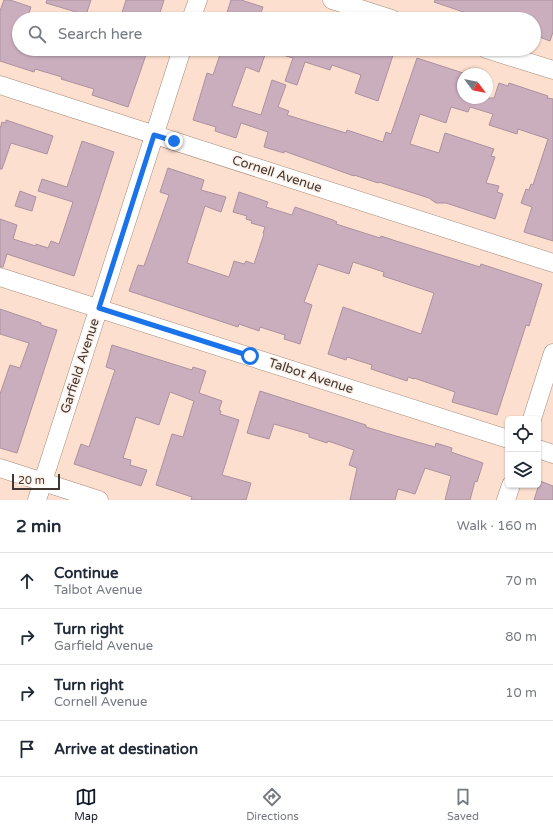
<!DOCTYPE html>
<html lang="en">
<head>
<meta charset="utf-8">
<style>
	body { margin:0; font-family:"Varela Round",sans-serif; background:#f2f2f3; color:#1f2937 }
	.controls { position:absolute; right:12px; bottom:12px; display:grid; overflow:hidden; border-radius:6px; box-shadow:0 1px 3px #0004 }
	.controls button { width:36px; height:36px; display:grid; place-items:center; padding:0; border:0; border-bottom:1px solid #e0e1e3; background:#fff; color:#1f2937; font:20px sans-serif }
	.compass { position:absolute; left:457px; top:68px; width:36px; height:36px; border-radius:50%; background:#fff; box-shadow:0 1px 3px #0004; rotate:122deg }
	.scale { position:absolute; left:12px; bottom:10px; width:48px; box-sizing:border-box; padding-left:4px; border:2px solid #423730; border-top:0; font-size:11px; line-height:14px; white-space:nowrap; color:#423730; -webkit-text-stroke:3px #fcf0e9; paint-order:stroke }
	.stop { position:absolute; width:12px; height:12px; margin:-9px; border:3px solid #1a73e8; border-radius:50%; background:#fff }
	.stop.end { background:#1a73e8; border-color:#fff; box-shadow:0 1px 4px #0008 }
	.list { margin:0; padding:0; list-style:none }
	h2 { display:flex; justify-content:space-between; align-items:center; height:52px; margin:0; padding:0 16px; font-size:17px }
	h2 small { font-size:13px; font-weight:400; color:#747a83 }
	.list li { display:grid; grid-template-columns:26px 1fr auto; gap:12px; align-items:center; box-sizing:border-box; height:56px; padding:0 16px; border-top:1px solid #e0e1e3 }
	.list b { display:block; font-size:15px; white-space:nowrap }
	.list p { margin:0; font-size:13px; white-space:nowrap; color:#747a83 }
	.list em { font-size:13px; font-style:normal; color:#747a83 }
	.icon { flex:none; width:22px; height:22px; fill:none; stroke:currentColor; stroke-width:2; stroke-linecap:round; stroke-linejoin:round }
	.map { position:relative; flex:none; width:553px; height:500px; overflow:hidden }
	.search { position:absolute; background:#fff; box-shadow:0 1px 3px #0004; left:12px; right:12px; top:12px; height:44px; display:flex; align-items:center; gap:10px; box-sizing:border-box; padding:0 14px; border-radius:22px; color:#747a83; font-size:15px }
	.sheet { height:276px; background:#fff }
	nav { display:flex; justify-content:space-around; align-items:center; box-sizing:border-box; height:56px; border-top:1px solid #e0e1e3; background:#fff; font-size:11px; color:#747a83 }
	nav a { display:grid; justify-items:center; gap:2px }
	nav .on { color:#111827 }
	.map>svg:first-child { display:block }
	.building { fill:#caaebe; stroke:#ac91a0 }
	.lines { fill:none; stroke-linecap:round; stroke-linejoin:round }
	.minor-casing { stroke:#a48a7a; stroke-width:19 }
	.minor { stroke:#fff; stroke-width:18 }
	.route { stroke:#1a73e8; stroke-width:5 }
	.labels { text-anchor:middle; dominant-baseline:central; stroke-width:3; stroke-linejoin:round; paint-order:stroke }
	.street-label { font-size:13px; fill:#423730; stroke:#fcf0e9 }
</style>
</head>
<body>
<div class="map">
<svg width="553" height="500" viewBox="0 0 553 500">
	<rect width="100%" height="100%" fill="#fcdfce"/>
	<path class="building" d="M4 0H10L31 7 27 19H19V49H148L128 107 92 95 94 89 61 79 62 77 35 69 34 72 0 61V11Z
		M47 0H91L86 15 46 3Z
		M126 0H164L158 19H120Z
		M231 0H241L263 7 259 19H225Z
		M435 0H553V32L550 41 534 35V19H484L434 2Z
		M222 49H267L259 72 246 67 232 106 261 115 272 80 286 85 278 107 289 111 287 115 346 133 347 130 383 142 386 132 391 134 417 58 463 73V98H494L499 83 508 86 509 83 548 96 547 98 553 99V241L524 232 532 207 521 203 526 189 529 190 531 184 533 185 548 139 518 129 517 134 489 125 493 114 470 107 468 112 451 107 446 123 420 114 410 144 439 153 445 133 494 149 491 156 495 157 486 183 499 186 497 192 503 194 495 219 446 203H436L429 198 379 182 378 183 354 175V176L284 151V153L264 147 268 132 241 123 236 138 215 131 216 127 193 120 207 73 213 75Z
		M272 49H356L372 54 374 49H395L378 101 355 93 361 75 332 65 330 70 305 62 297 85 285 81 293 58 272 52Z
		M6 120 53 136 47 154 11 143 2 169H0V129L2 122 6 123Z
		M82 141 114 152 74 276 7 254 3 267H0V219L17 225 13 239 36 246V244L48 248 51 241 59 244 73 202 38 191 42 179 67 187Z
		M168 168 204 180 201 190 226 197 221 212 205 206 187 263 229 277 234 261 244 264 246 261 254 264 264 234 263 233 265 227 251 223 252 221 246 219 247 216 233 212 239 192 268 202 266 207 292 215 295 207 333 220 337 222 336 224 380 238 381 236 396 241 480 267 481 264 542 284 529 326 526 325 497 415 452 402 455 392 414 378V379L408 377 407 381 371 369 372 365 347 357 346 360 328 354 343 307 421 334 434 293 383 276 384 272 353 262 349 274 318 264 304 302 312 305 300 344 284 339 285 335 260 327 259 331 239 324 238 327 129 291 138 265 144 266 169 195 160 192Z
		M20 191 36 197 32 211 15 206Z
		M0 309 41 323V325L57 330 17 453 0 448V394L10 365 20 368 29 343 0 334Z
		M112 345 192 370 193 367 206 371 199 393 222 401 219 410 221 411 220 414 239 420 222 475 251 483 246 500H191L192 497 156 485 172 434 183 437 194 401 170 392 159 425 136 417 123 458 131 460 130 465 147 470 141 486 74 464 81 444 89 447 115 370 106 367Z
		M260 391 366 425V427L389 434 435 447 436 443 452 448 451 452 483 463 477 482 475 481 470 500H445L451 476 425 468 415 494 398 489 395 500H350L357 468 349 465 354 450 328 441 327 443 309 437V434L274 424 269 439 247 433Z
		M540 481 553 486V500H534Z"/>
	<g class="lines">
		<defs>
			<path id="minor" d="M332 0 392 19
				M191 19 198 0
				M486 49 553 70
				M0 85 553 263
				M0 277 508 439
				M532 419 553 353
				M538 449 553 454
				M0 468 99 500
				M37 500 182 49
				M506 500 511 485"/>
		</defs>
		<use href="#minor" class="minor-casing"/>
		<use href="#minor" class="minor"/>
	</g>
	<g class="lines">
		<path class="route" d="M174 141 154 135 99 308 250 356"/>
	</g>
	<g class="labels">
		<g class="street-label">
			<text transform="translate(277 174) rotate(18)">Cornell Avenue</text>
			<text transform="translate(80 366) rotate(-72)">Garfield Avenue</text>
			<text transform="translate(311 376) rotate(18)">Talbot Avenue</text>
		</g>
	</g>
</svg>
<div class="controls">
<button><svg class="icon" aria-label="locate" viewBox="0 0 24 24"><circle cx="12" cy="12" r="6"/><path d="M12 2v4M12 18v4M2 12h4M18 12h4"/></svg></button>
<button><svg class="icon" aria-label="layers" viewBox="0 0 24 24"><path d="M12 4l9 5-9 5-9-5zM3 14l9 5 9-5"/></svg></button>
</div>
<svg class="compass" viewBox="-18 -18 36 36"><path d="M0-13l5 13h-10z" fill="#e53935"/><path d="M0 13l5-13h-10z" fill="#747a83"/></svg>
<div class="scale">20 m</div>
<div class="stop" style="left:250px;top:356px"></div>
<div class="stop end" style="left:174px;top:141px"></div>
<div class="search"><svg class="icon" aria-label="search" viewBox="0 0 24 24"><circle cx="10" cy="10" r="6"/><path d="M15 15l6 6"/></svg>Search here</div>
</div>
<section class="sheet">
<h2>2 min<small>Walk · 160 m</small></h2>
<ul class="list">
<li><svg class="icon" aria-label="ahead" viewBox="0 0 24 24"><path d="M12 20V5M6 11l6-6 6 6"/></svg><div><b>Continue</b><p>Talbot Avenue</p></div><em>70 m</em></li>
<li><svg class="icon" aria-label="right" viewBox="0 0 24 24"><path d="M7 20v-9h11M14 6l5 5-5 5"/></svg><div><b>Turn right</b><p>Garfield Avenue</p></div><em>80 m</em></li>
<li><svg class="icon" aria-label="right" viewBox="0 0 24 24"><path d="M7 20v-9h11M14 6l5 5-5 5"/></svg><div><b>Turn right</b><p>Cornell Avenue</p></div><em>10 m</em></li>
<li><svg class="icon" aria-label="arrive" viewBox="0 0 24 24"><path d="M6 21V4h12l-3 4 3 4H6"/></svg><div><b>Arrive at destination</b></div></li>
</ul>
</section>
<nav>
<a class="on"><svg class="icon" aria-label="map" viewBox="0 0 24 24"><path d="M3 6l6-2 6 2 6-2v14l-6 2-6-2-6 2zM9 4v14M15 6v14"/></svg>Map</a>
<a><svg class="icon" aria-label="directions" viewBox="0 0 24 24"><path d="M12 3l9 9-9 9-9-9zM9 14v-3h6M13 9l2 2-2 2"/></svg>Directions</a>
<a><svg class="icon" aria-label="saved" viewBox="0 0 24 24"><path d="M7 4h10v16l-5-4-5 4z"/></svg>Saved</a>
</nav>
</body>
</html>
